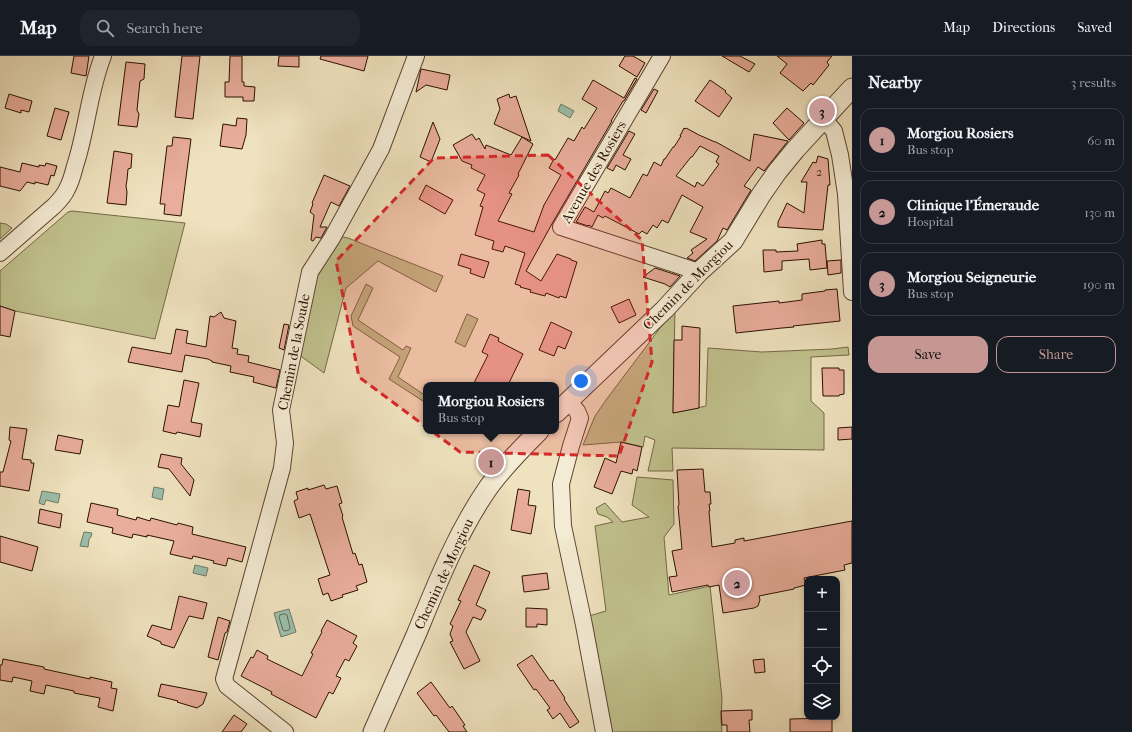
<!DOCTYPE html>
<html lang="en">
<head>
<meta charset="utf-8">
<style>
	body { margin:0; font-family:"IM FELL French Canon",serif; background:#20242c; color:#f1f3f6 }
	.controls { position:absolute; right:12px; bottom:12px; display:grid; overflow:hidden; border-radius:8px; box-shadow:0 2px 6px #0003 }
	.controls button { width:36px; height:36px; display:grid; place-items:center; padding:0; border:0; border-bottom:1px solid #363941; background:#171b24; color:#f1f3f6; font:20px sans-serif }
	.you { position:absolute; left:581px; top:325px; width:14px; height:14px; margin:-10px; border:3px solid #fff; border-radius:50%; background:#1a73e8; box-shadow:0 0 0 6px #1a73e833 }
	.badge { display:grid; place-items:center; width:26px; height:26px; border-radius:50%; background:#c59692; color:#111; font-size:13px; font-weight:700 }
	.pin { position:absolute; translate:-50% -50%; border:2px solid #fff; box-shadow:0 1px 4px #0006 }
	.popup { position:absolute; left:423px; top:326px; width:136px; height:52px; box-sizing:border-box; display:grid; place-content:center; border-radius:8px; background:#171b24; filter:drop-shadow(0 1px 3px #0005); font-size:13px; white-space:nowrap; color:#9ea1a6 }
	.popup b { font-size:15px; color:#f1f3f6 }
	.popup::after { content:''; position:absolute; left:50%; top:100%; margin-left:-8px; border:8px solid transparent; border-top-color:#171b24 }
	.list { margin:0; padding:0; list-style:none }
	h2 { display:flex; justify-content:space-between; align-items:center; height:52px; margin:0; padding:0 16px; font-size:17px }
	h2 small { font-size:13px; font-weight:400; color:#9ea1a6 }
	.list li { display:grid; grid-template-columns:26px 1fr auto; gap:12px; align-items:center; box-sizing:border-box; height:64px; margin:0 8px 8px; padding:0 8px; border:1px solid #363941; border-radius:12px }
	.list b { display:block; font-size:15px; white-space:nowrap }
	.list p { margin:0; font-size:13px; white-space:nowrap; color:#9ea1a6 }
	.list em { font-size:13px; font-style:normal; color:#9ea1a6 }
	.actions { display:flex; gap:8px; padding:12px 16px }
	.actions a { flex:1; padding:9px 0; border:1px solid #c59692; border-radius:12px; text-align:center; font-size:14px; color:#c59692 }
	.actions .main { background:#c59692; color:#111 }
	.icon { flex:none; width:22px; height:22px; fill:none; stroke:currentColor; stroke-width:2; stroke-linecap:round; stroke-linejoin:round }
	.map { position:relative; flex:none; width:852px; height:676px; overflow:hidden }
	header { display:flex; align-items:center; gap:24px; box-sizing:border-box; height:56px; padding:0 20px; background:#171b24; border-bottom:1px solid #363941 }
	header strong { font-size:19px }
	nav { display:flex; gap:22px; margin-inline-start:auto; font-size:14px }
	.search { width:280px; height:36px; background:#20242c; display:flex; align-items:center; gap:10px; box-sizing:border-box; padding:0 14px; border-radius:12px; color:#9ea1a6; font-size:15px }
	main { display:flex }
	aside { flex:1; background:#171b24 }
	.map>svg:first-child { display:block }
	.green { fill:#c0c18d; stroke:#756846 }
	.water { fill:#9bbfab; stroke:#6e7967 }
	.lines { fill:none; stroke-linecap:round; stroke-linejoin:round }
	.shore { stroke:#626856; stroke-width:1 }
	.building { fill:#e9ad9b; stroke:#2a1000; fill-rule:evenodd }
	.minor-casing { stroke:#5b4430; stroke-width:18 }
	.tertiary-casing { stroke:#5b4430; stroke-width:21 }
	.minor { stroke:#f5ecd5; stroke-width:16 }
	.tertiary { stroke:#f5ecd5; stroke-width:19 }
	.marked { fill:#d62828; fill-opacity:0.2; stroke:#d62828; stroke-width:3; stroke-dasharray:8 5; stroke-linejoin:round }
	.labels { text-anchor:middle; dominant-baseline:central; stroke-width:3.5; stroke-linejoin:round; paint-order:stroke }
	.number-label { font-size:12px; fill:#5a3727 }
	.street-label { font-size:14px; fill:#2a1000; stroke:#f5ecd5 }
</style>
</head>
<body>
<header>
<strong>Map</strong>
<div class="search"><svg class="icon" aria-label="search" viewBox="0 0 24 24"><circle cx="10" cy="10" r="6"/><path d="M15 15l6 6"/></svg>Search here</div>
<nav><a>Map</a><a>Directions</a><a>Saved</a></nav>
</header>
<main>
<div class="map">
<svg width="852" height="676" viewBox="0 0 852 676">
	<rect width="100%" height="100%" fill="#efe2be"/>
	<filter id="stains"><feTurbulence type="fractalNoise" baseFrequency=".005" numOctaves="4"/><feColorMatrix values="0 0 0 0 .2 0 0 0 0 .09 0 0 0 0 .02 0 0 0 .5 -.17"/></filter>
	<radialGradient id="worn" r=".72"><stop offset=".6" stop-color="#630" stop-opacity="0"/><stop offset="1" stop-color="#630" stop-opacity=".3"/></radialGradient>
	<path class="green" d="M72 155 185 167 155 283 15 255 0 250V215L68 156Z
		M0 167 6 168 12 172 0 183Z
		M339 180 348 182 443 220 436 236 378 205 346 232 324 317 298 298 315 219Z
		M366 228 373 232 358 264 403 294 406 290 411 292 398 321 426 340V347L389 323 400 301 353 270 351 260Z
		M675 252 673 357 706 350 708 292 762 296 832 293 848 291 849 299 811 301V345L824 357V394L672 392 673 415H648L655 384 645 380 643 391 621 386 583 389 595 360 606 344Z
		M467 258 478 263 465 291 455 286Z
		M637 421 673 424 674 468 664 481 669 539 710 530 722 642 721 664 722 676H609L589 560 606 555 595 470 613 466 607 461 598 458 596 452 605 447 622 466 649 461 632 449Z"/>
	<path class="water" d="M561 48 574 55 570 62 558 55Z
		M154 431 164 433 162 444 152 441Z
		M42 435 60 438 58 447 46 444 44 449 39 447Z
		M84 476 92 477 91 481 89 483 88 491 80 490Z
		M195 509 208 512 206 520 193 517Z
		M289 553 296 576 281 581 274 557Z"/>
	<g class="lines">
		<path class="shore" d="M285 558 287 559 290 572 289 574 285 575 283 574 279 561 280 559Z"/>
	</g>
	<path class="building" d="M74 0H89L86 20 71 17Z
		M182 0H200L193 63 175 61Z
		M230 0H242V26H244V30L255 31 254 45H243V41H225V26H229Z
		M279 0H299V11L278 10Z
		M321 0H368L364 15 320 3Z
		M625 0H633L645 7 637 21 619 10Z
		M722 0H740L755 8 749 16Z
		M777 0H832L827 6 829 9 813 29 811 27 803 35 780 17 787 8Z
		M126 6 145 8 144 23 140 25 137 54 139 58 137 71 118 69Z
		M421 13 450 19 447 34 426 29 416 36Z
		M635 22 637 23 624 45H623L611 65H612L553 166 526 215 541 225 557 198 571 203V204L577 206 566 242 560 240 559 242 546 237 545 240 530 236 531 234 520 231 521 230 515 228 525 197 505 190 503 196 492 193 494 185 475 179 483 151 480 150 485 138 477 134 485 119 471 112 472 109 462 105 453 89 472 78 476 84 479 82 485 93 486 89 511 99 522 81 533 88 518 118 519 119 509 137 512 138 498 165 534 176 544 149 561 119 549 112 554 103 555 104 568 82 574 85 582 71 584 73 597 52 582 43 593 24 624 42Z
		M710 24 726 35 725 36 732 42 719 61 695 45Z
		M654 33 658 35 646 57 641 54Z
		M9 38 32 45 29 56 21 54V57L5 52Z
		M509 38 510 42 516 40 531 85 494 68 500 53 497 43Z
		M55 52 69 56 61 84 47 80Z
		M787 52 804 67 789 84 773 67Z
		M237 62 247 63 246 79 242 93 220 90 223 68 236 70Z
		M433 66 440 83 431 106 420 101Z
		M684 72 685 73 686 72 699 79 715 86H716L750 105 754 78 788 85 764 115 758 111 744 130 751 134 727 174 723 172 717 185 695 205 687 202 693 197 691 194 707 183 690 176 703 151 682 139 668 167 662 164 657 172 653 169 647 178 642 175 639 178 605 160 603 162 598 159 592 171 589 169 588 170 576 166 585 151 594 156 605 135 608 137 611 132 630 142 643 118 647 120 654 106 661 110 664 103H665L673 91H674L681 80H680ZM700 90 719 100 716 106 719 108 703 130 697 126 695 131 676 120 691 101H692Z
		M629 75 635 78 623 99 631 103 625 114 616 109 613 115 607 112Z
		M173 81 191 83 181 160 164 158 165 148H160L167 90H172Z
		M114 95 132 98 131 112 128 113 127 124 126 130 127 136 126 149 107 147Z
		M818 100 828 103 830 129H828L823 174 778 171V166L787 147 804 157 807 126H801L813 106 816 107Z
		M22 107 39 111V109L45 110 46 107 57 110 54 120 51 119 48 129 35 126V128L27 126 20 135 0 130V111L20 116Z
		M324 119 350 130 339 150 331 146 320 171H327L321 182 316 181 313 185 311 184 314 159 310 156 313 148 312 147Z
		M426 129 453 144 445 158 419 143Z
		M822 184V188H825L827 212 810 214 809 203 782 205V214L764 216 763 194H776V196L798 195 797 188Z
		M461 198 489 206 484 222 470 217 471 213 458 209Z
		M841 204V217L828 219 827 205Z
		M655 212 680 220 670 231 665 228 643 221Z
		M837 233 840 265 793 270 794 271 782 272 736 277 733 250 779 245V247L802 244V238L825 235V234Z
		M629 243 636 259 619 267 611 251Z
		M0 250 15 255 10 281 0 279Z
		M221 256 224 262 236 265 232 292 238 293 237 298 249 300 248 306 280 314 276 332 253 326 254 321 230 316 231 310 212 306V305L208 303 185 299 182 316 128 306 132 291 171 298 176 273 188 275 186 287 206 291 210 260 214 261Z
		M551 266 572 276 565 293 558 290 554 300 539 294Z
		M284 268 289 269 284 294 279 292Z
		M682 270 700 272 699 352 673 357 674 284H682Z
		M490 278 499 282 498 285 523 298 508 329H473L488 299 482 296Z
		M822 312H839V314H844V338L839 339V340H823Z
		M184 324 199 327 191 366 202 368 200 381 177 376 176 378 163 375 168 349 179 351Z
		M10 371 27 373 22 403 31 404V407H34L29 435 0 430V416H3L11 385 9 384Z
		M852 371V383L838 384V372Z
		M58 379 83 384 80 398 55 394Z
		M621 386 642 391 637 415 633 413 632 418 621 415 612 438 594 431 605 402 616 407Z
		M161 398 182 402 181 408 194 424 190 440 169 413 158 411Z
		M703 413 705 436H710L711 448H709L710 455H709L712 491 735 487V484L744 482V485L852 465V507L844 509 845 514 804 522 806 529 794 532V533L759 540 760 544 758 550 754 552 723 557 719 529 709 531 708 529 672 536 669 521 677 520 672 495 682 493 678 450 679 449 677 414Z
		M324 429 326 433 337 430 342 447 339 448 343 460 342 461 353 498 355 497 359 509 362 508 367 526 356 530 358 534 342 539 343 541 331 545 328 537 323 539 318 523 330 519 310 458 299 462 294 445 298 443 296 436 308 432V434Z
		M518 433 530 435 528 449 536 450 531 478 511 474Z
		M91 447 118 453 117 459 136 464 137 461 150 465 151 462 177 469 178 467 193 471 192 478 246 491 242 506 228 502 226 510 213 507 214 505 193 500 192 503 170 498 174 485 147 479V481L133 478 132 482 112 477 113 472 87 466Z
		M40 453 62 458 60 472 38 467Z
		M0 480 38 491 32 515 0 506Z
		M474 509 490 516 476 549 486 554 481 564 473 561 466 576 480 605 464 613 450 586 453 585 450 578 453 570 450 568 461 545 458 544Z
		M547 517 549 533 524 536 522 520Z
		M179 540 207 547 203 563 189 560 174 592 161 588V586L147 580 152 569 171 574Z
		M526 552 547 553V569L537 568V571H526Z
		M218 561 230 565 227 576 225 577 218 604 208 601Z
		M327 564 357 580 353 587 357 590 349 605 345 603 336 620 341 622 333 638 329 636 316 662 271 638 272 636 241 620 251 601 253 602 257 594 268 600 267 603 302 620 313 598 311 597 322 576 321 575Z
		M532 599 550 625 553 624 565 642 564 643 579 666 570 672 560 657 553 663 547 654 550 652 536 633 534 634 517 609Z
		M3 603 44 611V613L90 623V621L112 626 111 632 117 633 113 655 98 651 100 642 74 637V635L46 629 44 638 30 635 32 625 13 621 12 626 0 624V609H2Z
		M764 603 765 616 755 617 753 604Z
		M431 626 450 652 452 650 465 669 463 670 467 676H449L436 659 434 660 417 637Z
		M161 628 182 632 207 637 203 648 197 652 177 646 178 645 158 640Z
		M752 654V664H749L750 676H727V669H722L721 655Z
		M234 659 247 668 241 676H222Z
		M832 662V676H790V663Z"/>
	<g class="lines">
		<defs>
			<path id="minor" d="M662 0 561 171 699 216
				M824 63 834 75 840 99 846 138 852 236
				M0 197 54 150C59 145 64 140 67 133 71 126 73 118 75 110 87 74 89 35 103 0
				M568 345 577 355 580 362 571 390 561 428 563 470 584 569 604 676
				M285 676 227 630 224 623 282 412 285 387 281 354 310 216 332 182 381 93 416 0"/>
			<path id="tertiary" d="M556 357 665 253 699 216 733 185 761 139 777 116 795 94 852 32
				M373 676C387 644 402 611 416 579 437 528 457 477 488 432 503 411 521 393 539 375"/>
		</defs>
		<use href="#minor" class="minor-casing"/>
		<use href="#tertiary" class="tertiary-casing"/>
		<use href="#minor" class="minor"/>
		<use href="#tertiary" class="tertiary"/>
	</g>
	<path class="marked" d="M548 99 642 184 652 306 619 400 460 396 359 321 336 205 434 102Z"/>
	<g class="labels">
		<g class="number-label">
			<text x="819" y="116">2</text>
		</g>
		<g class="street-label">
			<text transform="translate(594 116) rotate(-60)">Avenue des Rosiers</text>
			<text transform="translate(688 229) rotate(-45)">Chemin de Morgiou</text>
			<text transform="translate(294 296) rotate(-79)">Chemin de la Soude</text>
			<text transform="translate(444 518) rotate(-65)">Chemin de Morgiou</text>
		</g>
	</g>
	<rect width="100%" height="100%" filter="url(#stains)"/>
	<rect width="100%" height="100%" fill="url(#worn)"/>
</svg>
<div class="controls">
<button>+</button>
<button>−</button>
<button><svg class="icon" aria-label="locate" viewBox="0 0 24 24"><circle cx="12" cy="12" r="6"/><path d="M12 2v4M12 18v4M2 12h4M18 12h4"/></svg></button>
<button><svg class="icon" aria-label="layers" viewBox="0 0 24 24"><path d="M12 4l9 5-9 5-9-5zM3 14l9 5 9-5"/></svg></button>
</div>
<div class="you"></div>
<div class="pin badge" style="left:491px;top:406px">1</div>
<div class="popup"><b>Morgiou Rosiers</b>Bus stop</div>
<div class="pin badge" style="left:737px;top:527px">2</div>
<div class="pin badge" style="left:822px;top:55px">3</div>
</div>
<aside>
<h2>Nearby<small>3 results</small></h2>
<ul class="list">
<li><span class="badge">1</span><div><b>Morgiou Rosiers</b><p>Bus stop</p></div><em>60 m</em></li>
<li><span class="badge">2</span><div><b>Clinique l'Émeraude</b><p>Hospital</p></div><em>130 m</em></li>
<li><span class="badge">3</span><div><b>Morgiou Seigneurie</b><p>Bus stop</p></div><em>190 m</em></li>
</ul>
<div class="actions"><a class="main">Save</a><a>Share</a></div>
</aside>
</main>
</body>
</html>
